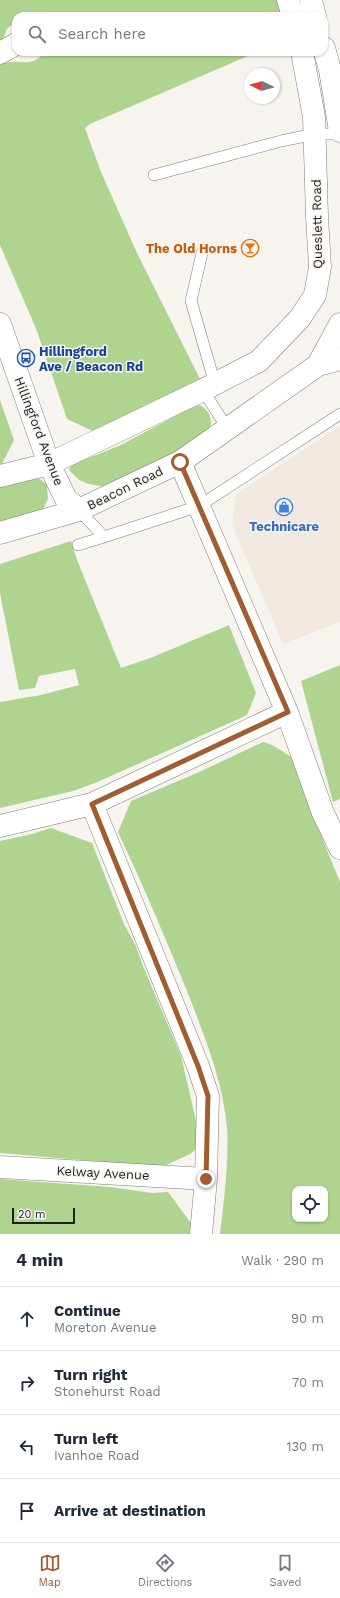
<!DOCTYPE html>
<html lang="en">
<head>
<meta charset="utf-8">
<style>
	body { margin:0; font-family:"Work Sans",sans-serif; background:#f6f6f7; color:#1f2937 }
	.controls { position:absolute; right:12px; bottom:12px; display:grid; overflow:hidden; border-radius:8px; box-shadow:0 1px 3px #0004 }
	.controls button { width:36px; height:36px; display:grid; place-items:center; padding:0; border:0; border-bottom:1px solid #e0e1e3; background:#fff; color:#1f2937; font:20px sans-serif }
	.compass { position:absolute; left:244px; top:68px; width:36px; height:36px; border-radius:50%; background:#fff; box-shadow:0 1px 3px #0004; rotate:275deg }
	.scale { position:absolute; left:12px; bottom:10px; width:63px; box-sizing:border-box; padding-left:4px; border:2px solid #201f1e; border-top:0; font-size:11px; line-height:14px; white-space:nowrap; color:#201f1e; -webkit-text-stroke:3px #f7f4f0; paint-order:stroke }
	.stop { position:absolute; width:12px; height:12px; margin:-9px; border:3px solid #a15c30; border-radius:50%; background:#fff }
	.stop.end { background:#a15c30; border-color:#fff; box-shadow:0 1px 4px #0008 }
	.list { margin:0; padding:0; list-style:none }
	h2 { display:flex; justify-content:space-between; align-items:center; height:52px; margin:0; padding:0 16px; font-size:17px }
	h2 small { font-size:13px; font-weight:400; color:#747a83 }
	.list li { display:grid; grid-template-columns:26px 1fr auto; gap:12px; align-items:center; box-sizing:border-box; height:64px; padding:0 16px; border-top:1px solid #e0e1e3 }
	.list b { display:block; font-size:15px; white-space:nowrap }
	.list p { margin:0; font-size:13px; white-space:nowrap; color:#747a83 }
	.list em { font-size:13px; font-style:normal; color:#747a83 }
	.icon { flex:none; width:22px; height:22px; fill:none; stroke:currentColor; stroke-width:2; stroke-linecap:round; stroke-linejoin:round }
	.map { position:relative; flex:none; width:340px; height:1234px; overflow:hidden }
	.search { position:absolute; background:#fff; box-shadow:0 1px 3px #0004; left:12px; right:12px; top:12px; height:44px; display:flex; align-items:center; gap:10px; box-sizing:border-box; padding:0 14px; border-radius:12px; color:#747a83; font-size:15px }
	.sheet { height:308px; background:#fff }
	nav { display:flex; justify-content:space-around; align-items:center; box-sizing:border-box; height:56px; border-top:1px solid #e0e1e3; background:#fff; font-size:11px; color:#747a83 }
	nav a { display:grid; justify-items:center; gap:2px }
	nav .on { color:#a15c30 }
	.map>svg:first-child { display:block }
	.built { fill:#f1e9df }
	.green { fill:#aed48f; fill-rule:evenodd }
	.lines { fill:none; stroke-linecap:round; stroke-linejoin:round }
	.service-casing { stroke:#7f7d7a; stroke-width:12 }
	.minor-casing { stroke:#7f7d7a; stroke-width:23 }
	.secondary-casing { stroke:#7f7d7a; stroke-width:23 }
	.trunk-casing { stroke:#7f7d7a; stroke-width:23 }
	.service { stroke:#fff; stroke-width:11 }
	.minor { stroke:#fff; stroke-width:22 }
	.secondary { stroke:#fff; stroke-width:22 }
	.trunk { stroke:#fff; stroke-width:22 }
	.route { stroke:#a15c30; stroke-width:5 }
	.labels { text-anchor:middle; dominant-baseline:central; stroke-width:3; stroke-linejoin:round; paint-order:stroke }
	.street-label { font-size:13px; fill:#201f1e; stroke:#f7f4f0 }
	.food-label { font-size:13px; font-weight:bold; fill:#c56008; stroke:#f7f4f0; text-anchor:end }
	.transit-label { font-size:13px; font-weight:bold; fill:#164399; stroke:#f7f4f0; text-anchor:start }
	.shop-label { font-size:13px; font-weight:bold; fill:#366cbe; stroke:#f7f4f0 }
</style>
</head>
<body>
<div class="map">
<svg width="340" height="1234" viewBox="0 0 340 1234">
	<rect width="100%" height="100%" fill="#f7f4f0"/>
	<path class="built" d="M340 426V622L283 644 232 525 236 494Z"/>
	<path class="green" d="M0 0H278L283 16H16V21L7 29 0 46Z
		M44 52H257L90 124 85 128 101 172 137 253 200 379 95 432 67 419 37 331 0 245V65C16 56 31 71 44 52Z
		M0 400 14 440 0 468Z
		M199 405C208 409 211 415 211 425L207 430 166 458 113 484 101 486 89 484 79 480 69 470 71 465 121 445 192 407Z
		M30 478 40 479 47 485 48 499 42 511 0 527V487Z
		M71 541 77 560 121 668 153 657 229 625 256 693 247 715 234 721 95 783 73 791 0 808V702L41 695 79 685 75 669 39 676 35 688 19 690 0 593V564Z
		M340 665V799L333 802 301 681Z
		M263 742 272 745 295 759 308 803 340 882V1234H220C224 1202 229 1160 227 1128 223 1083 207 1043 191 1001 168 944 144 887 118 832L131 801 197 773ZM295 1189H325V1219H295Z
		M51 828 92 843 124 924 136 946 143 966 181 1056 197 1125 198 1145 194 1151 190 1154 162 1167 0 1153V841L32 834Z
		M0 1179 110 1187 152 1193 168 1192 191 1223V1234H0Z"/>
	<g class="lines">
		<defs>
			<path id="service" d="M154 175 281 141 315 134H340
				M202 253 191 301 215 384
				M203 390 227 428
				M79 510 104 537 199 506 340 414
				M78 545 104 537"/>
			<path id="minor" d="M288 0 293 16
				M0 53 16 44
				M0 324 49 464 66 499 79 510
				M180 462 287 712 323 813 340 848
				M0 476 49 464 203 390 259 361 300 318 315 295 320 267 317 217 314 117 302 52
				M92 804 198 1066 208 1096 206 1179 201 1234
				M0 826 92 804 287 712
				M0 1167 206 1179"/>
			<path id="secondary" d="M318 365 340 324
				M0 533 79 510 180 462 318 365 340 359"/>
			<path id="trunk" d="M311 0 315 16
				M324 48 330 70 340 131"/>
		</defs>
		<use href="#service" class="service-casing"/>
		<use href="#minor" class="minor-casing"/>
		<use href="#secondary" class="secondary-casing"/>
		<use href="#trunk" class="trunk-casing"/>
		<use href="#service" class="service"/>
		<use href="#minor" class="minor"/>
		<use href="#secondary" class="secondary"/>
		<use href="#trunk" class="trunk"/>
	</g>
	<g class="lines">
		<path class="route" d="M180 462 288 712 92 804 198 1066 208 1096 206 1179"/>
	</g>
	<defs>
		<symbol id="bar-ring" viewBox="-11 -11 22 22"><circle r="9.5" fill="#f7f4f0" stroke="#e8710a" stroke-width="1.5"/><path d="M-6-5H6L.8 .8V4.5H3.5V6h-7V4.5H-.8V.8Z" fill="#e8710a"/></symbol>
		<symbol id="bus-ring" viewBox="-11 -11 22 22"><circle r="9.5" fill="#f7f4f0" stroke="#1a4fb4" stroke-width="1.5"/><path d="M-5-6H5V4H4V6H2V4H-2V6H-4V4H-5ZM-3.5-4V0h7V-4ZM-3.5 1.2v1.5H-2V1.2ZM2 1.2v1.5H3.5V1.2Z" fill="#1a4fb4"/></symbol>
		<symbol id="shop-ring" viewBox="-11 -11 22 22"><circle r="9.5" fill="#f7f4f0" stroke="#3f7fe0" stroke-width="1.5"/><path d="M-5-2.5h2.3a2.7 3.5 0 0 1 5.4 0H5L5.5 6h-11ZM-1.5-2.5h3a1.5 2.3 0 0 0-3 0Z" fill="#3f7fe0"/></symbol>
	</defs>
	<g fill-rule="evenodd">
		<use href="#bar-ring" x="240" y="238" width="20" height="20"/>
		<use href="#bus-ring" x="16" y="348" width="20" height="20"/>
		<use href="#shop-ring" x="274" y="497" width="20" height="20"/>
	</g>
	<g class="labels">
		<g class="street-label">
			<text transform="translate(317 224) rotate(-91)">Queslett Road</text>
			<text transform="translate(39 431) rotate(69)">Hillingford Avenue</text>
			<text transform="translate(125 488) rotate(-26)">Beacon Road</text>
			<text transform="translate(103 1173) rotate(3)">Kelway Avenue</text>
		</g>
		<g class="food-label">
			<text x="237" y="248">The Old Horns</text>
		</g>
		<g class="transit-label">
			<text x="39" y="351">Hillingford<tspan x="39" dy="15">Ave / Beacon Rd</tspan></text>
		</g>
		<g class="shop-label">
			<text x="284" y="526">Technicare</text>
		</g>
	</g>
</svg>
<div class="controls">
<button><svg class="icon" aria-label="locate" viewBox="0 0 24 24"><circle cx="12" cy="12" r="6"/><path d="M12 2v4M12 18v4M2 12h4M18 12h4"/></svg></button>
</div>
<svg class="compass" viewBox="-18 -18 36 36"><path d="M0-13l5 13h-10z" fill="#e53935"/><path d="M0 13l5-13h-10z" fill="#747a83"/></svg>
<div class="scale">20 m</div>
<div class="stop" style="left:180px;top:462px"></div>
<div class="stop end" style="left:206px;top:1179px"></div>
<div class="search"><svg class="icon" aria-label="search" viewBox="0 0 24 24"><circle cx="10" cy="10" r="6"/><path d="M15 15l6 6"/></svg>Search here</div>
</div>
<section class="sheet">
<h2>4 min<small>Walk · 290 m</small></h2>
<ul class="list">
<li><svg class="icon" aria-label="ahead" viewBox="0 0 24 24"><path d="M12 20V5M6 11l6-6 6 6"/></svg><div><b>Continue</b><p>Moreton Avenue</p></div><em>90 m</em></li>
<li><svg class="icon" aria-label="right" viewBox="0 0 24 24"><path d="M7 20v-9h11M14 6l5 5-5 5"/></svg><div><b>Turn right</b><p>Stonehurst Road</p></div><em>70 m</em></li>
<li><svg class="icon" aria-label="left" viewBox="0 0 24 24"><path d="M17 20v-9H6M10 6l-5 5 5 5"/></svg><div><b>Turn left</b><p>Ivanhoe Road</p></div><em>130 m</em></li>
<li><svg class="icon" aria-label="arrive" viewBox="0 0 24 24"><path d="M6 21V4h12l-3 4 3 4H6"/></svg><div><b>Arrive at destination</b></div></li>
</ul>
</section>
<nav>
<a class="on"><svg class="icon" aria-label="map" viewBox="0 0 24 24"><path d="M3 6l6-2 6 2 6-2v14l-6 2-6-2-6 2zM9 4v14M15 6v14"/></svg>Map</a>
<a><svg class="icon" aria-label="directions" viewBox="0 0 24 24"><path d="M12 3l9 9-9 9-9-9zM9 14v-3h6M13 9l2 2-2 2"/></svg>Directions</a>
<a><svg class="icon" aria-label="saved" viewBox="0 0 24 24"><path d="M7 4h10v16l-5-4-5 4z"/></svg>Saved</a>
</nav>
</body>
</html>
